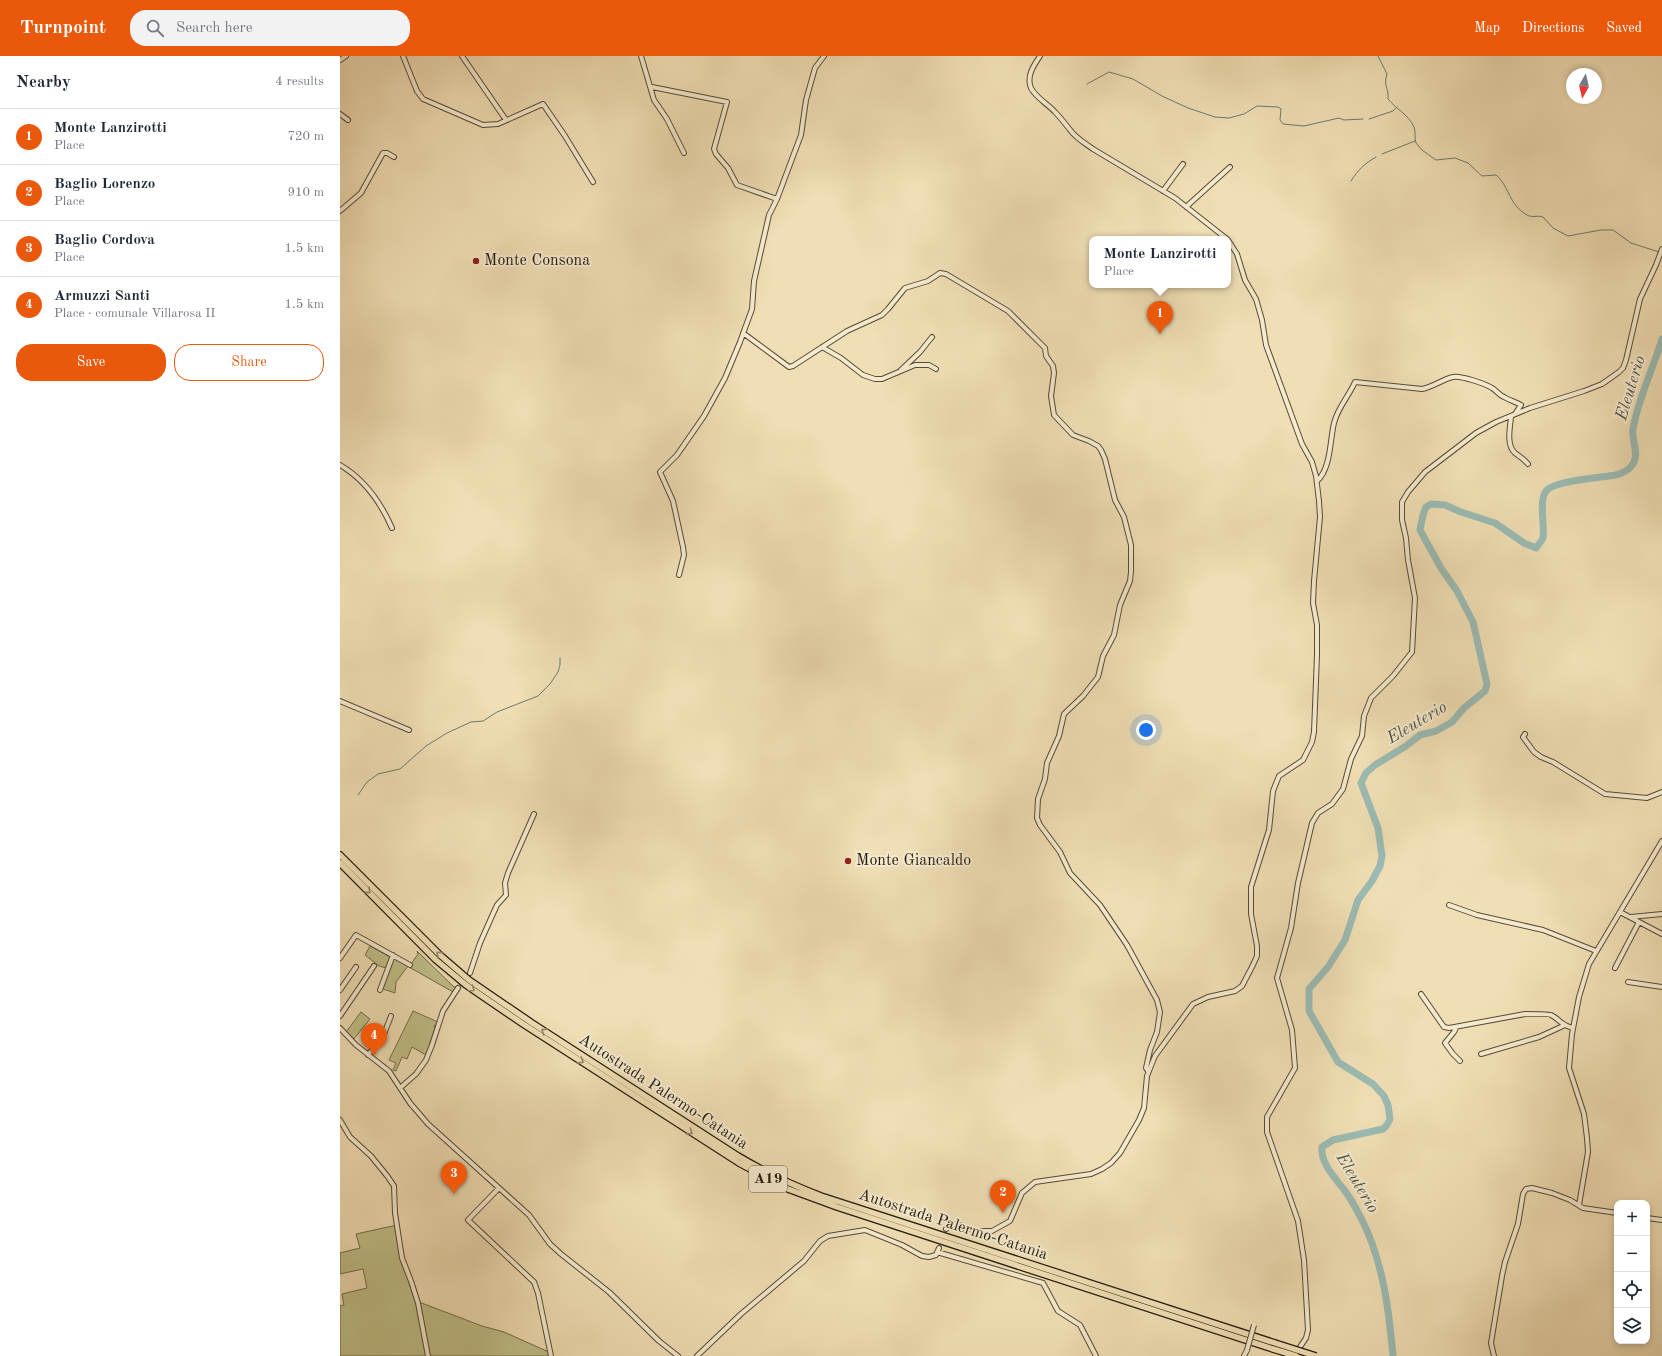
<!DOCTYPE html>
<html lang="en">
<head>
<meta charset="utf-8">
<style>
	body { margin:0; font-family:"Old Standard TT",serif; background:#f2f2f3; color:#1f2937 }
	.controls { position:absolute; right:12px; bottom:12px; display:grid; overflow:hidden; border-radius:8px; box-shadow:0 2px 6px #0003 }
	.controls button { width:36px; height:36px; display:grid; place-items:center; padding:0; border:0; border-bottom:1px solid #e0e1e3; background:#fff; color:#1f2937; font:20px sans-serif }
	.compass { position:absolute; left:1226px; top:12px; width:36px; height:36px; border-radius:50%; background:#fff; box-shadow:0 2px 6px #0003; rotate:188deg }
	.you { position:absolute; left:806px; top:674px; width:14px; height:14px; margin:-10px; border:3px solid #fff; border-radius:50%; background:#1a73e8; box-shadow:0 0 0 6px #1a73e833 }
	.badge { display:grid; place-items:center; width:26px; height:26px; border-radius:50%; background:#ea580c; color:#fff; font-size:13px; font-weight:700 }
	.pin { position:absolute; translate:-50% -33px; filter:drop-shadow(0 1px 2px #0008) }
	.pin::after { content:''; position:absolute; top:21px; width:14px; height:12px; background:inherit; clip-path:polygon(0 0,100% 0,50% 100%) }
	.popup { position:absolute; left:749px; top:180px; width:142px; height:52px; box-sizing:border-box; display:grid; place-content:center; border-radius:8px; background:#fff; filter:drop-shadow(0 1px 3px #0005); font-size:13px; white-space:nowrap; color:#747a83 }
	.popup b { font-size:15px; color:#1f2937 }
	.popup::after { content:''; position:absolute; left:50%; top:100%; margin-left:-8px; border:8px solid transparent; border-top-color:#fff }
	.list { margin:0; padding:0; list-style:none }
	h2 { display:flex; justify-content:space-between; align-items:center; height:52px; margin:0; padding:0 16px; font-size:17px }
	h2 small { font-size:13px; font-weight:400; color:#747a83 }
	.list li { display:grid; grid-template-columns:26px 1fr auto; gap:12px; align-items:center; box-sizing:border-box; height:56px; padding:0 16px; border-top:1px solid #e0e1e3 }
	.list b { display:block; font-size:15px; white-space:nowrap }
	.list p { margin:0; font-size:13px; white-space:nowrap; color:#747a83 }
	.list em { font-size:13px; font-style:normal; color:#747a83 }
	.actions { display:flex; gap:8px; padding:12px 16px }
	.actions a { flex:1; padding:9px 0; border:1px solid #ea580c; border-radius:16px; text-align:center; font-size:14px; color:#ea580c }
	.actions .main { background:#ea580c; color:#fff }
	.icon { flex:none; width:22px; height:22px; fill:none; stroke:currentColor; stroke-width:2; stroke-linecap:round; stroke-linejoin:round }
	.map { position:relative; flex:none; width:1322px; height:1300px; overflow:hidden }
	header { display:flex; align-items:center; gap:24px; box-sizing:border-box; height:56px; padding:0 20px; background:#ea580c; color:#fff }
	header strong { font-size:19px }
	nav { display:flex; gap:22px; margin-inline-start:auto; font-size:14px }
	.search { width:280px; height:36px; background:#f2f2f3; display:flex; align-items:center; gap:10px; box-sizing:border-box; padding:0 14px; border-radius:16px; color:#747a83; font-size:15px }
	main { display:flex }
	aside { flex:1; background:#fff }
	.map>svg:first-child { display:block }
	.green { fill:#c0bf88; stroke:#726c4a }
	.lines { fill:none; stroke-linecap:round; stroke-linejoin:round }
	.stream { stroke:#6b7b71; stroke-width:1 }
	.river { stroke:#9bbbb3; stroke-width:7 }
	.minor-tunnel { stroke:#c7b793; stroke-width:4; stroke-dasharray:4 2; stroke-linecap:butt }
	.minor-casing { stroke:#564b37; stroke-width:6 }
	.highway-casing { stroke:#231a0d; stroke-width:8 }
	.minor { stroke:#f5eace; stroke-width:4 }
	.highway { stroke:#f0deb4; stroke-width:5.5 }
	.minor-bridge-casing { stroke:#564b37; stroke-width:6; stroke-linecap:butt }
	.highway-bridge-casing { stroke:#231a0d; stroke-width:8; stroke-linecap:butt }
	.minor-bridge { stroke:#f5eace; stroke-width:4 }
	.highway-bridge { stroke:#f0deb4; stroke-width:5.5 }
	.oneway { stroke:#948669 }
	.poi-dot { fill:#8f2418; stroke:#f5eace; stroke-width:1.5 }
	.labels { text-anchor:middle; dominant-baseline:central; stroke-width:4; stroke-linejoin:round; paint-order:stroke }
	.shield { fill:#f5eace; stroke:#625847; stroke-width:1 }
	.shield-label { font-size:15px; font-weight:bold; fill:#231a0d }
	.poi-label { font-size:16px; fill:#231a0d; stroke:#f5eace; text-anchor:start }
	.street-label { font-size:16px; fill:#231a0d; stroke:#f5eace }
	.water-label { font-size:17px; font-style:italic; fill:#4d5247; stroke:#f5eace }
</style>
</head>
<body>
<header>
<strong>Turnpoint</strong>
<div class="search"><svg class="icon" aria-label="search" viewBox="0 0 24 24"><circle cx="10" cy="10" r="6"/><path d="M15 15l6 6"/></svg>Search here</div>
<nav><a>Map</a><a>Directions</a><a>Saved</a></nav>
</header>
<main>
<aside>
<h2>Nearby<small>4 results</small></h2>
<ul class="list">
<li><span class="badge">1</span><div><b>Monte Lanzirotti</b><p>Place</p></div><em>720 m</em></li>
<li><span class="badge">2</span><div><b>Baglio Lorenzo</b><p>Place</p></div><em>910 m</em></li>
<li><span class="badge">3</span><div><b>Baglio Cordova</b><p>Place</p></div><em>1.5 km</em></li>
<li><span class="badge">4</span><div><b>Armuzzi Santi</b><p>Place · comunale Villarosa II</p></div><em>1.5 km</em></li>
</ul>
<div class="actions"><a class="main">Save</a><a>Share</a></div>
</aside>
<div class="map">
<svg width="1322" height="1300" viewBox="0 0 1322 1300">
	<rect width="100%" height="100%" fill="#f0deb4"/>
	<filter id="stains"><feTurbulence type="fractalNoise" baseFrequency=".005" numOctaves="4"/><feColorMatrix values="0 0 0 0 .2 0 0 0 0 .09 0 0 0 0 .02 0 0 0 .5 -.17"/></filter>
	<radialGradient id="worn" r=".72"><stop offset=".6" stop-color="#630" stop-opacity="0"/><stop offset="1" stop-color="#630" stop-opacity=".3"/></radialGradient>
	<path class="green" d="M30 890 50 901 46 912 39 910 25 899Z
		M77 895 114 931H117L113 936 69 911 78 898Z
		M54 902 68 910 56 926 55 937 43 933Z
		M73 955 98 966 97 969H95L94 971 95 972 86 999 72 991 67 1003 62 1001 56 1015 53 1014 56 1007 49 1004Z
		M21 956 30 963 13 984 6 976Z
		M57 1169 62 1202 79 1246 142 1270 164 1276 211 1297V1300H0V1250L4 1249 2 1238 27 1232 23 1213 0 1218V1197L20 1192 16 1178Z"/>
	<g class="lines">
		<path class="stream" d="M1038 0 1047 18C1043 31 1049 31 1048 43 1056 53 1068 58 1074 71 1076 76 1074 81 1076 87L1082 94 1096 104 1115 102 1128 107 1142 120 1156 119C1170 131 1168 148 1187 159 1192 162 1198 159 1203 161L1213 172 1228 180 1261 174H1273L1291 187 1319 196
			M747 28 769 16 793 23 822 40 848 52 875 61 889 62 904 58 917 50 938 51 941 53 940 64 943 68 964 70 999 62 1004 64 1023 63
			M1029 63 1053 55 1057 51
			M1042 98 1075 85
			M1011 125C1018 114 1024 108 1036 101
			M18 739 27 726 38 718 60 713 86 690 107 677 131 666 143 665 157 656 198 640 210 628 218 616 220 609V602"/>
		<path class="river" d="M1053 1300C1049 1254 1043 1206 1022 1164 1017 1154 1012 1144 1005 1135 996 1123 980 1107 982 1091L993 1084 1043 1073 1047 1069 1050 1063 1048 1049 1044 1040 1033 1028 998 1006 969 955V933L988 911 1005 884 1018 844 1032 825 1040 810 1042 800 1038 772 1021 727 1026 717 1035 709 1066 690 1080 679 1096 675 1112 666 1124 652 1145 635 1147 628 1133 566 1117 535 1101 512 1080 474 1083 459 1086 451 1091 448 1105 449 1121 456 1155 467 1184 487 1196 492C1198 489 1202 485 1203 482 1205 469 1198 443 1207 434 1216 425 1256 422 1269 420 1279 419 1289 416 1294 406 1299 395 1291 384 1293 373 1298 343 1313 313 1322 283"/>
		<path class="minor-tunnel" d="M118 932 130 917
			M599 1192 606 1173"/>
		<defs>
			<path id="minor" d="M63 0 77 35 83 43 143 69 158 68 203 48 225 80 253 126
				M122 0 166 64
				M301 0 314 44 327 63 344 97
				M700 0C694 9 686 20 691 32 696 42 708 48 715 56 721 62 726 69 731 75 737 83 745 87 753 93L835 142 887 183
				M0 4 6 0
				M312 31 387 46 374 93 376 98 388 112 397 129 437 143
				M0 58 8 64
				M823 135 843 108
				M846 151 890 111
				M0 155 21 137 43 97H47L54 101
				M403 277 449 311 453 310 507 275 542 259 548 253 565 232 588 225 600 217 606 218 668 255 705 292 706 300 713 310 714 317 711 340 714 359 733 379 749 385 758 390 761 394 765 403 775 444 784 461 791 489V516L790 525 780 549 774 579 763 600 758 621 743 640 724 658 719 680 707 707 705 723 698 743 697 762 700 769 720 796 730 817 760 849 787 889 817 944 820 956 817 976 810 994 806 1012 808 1015
				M482 291 501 302 523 319 535 323H542L575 309H589L596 313
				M561 314 580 296 592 281
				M1171 361C1170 372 1166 389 1175 397 1180 401 1184 403 1188 408
				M0 409C24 423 41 447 52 472
				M977 425C991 413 990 383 994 367 998 351 1009 340 1015 326L1082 333C1093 331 1103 323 1113 321 1120 319 1146 328 1152 332 1156 334 1159 339 1164 341 1169 344 1176 346 1181 349L1175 358
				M339 519 344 499 343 491 333 445 320 416 337 399 364 360 385 322 400 286 412 253 414 225 429 159 437 143 461 79 466 44 475 12 484 0
				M0 645 69 674
				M1185 678 1183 681 1194 696 1201 701 1213 706 1265 738 1307 742 1322 736
				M1109 849 1137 859 1203 874 1256 895
				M1280 856 1322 878
				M1291 861 1322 858
				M0 902 16 879 70 909
				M1275 912 1299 866
				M130 917 140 887 152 860 157 849 166 839 165 827 168 817 194 758
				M1288 926 1322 931
				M0 934 16 911
				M40 934 53 899
				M1081 938 1104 971 1109 972 1185 958C1189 958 1210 958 1211 959 1221 964 1219 968 1233 972
				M0 960 34 910
				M0 972 16 989 49 1015 70 1047 88 1068 189 1159 210 1188 221 1198 269 1236 319 1285 338 1300
				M1116 972 1114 976 1105 987 1113 998 1120 1005
				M1141 998 1199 981 1223 970
				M28 999 44 978 51 960
				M60 1032 76 1018 86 1004 92 989 103 955 118 932
				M0 1064 10 1081 31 1100 48 1121 54 1130 55 1157 62 1202 71 1225 78 1247 88 1300
				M159 1132 128 1164 194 1226 198 1237 211 1300
				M1239 1149 1248 1096 1247 1082 1244 1058 1229 1012 1232 978 1239 941 1249 908 1322 785
				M1307 1162 1322 1164
				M606 1173 612 1169 617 1168 635 1175H652L670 1165 682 1137 695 1126 751 1118 762 1113 771 1107 780 1097 799 1064 804 1052 807 1020 815 1000 853 948 868 941 895 935 902 930 913 909 917 900V890L911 858V831L929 774 933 735 939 720 963 704 972 686 974 676 977 599V569L973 547 974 525 980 461 979 445 976 420 972 406 962 388 926 289 922 264 916 243 905 224 897 198 888 184
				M597 1196 703 1227 718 1255 740 1269 756 1300
				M357 1300 401 1258 464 1205 480 1185 488 1180 525 1174 562 1189 582 1200 589 1201 596 1199 599 1192
				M904 1300 907 1294
				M954 1300 966 1282 968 1274 964 1204 958 1165 927 1076V1061L955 1012 952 974 937 922 951 872 958 827 972 767 978 757 992 748 1003 733 1011 703 1022 680 1024 660 1031 642 1053 620 1072 596 1075 542 1068 504 1066 482 1062 464V446L1068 436 1085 416 1136 377 1156 366 1190 352 1244 335 1262 328 1279 316 1283 312 1286 304 1300 243 1316 209 1322 193
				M1154 1300 1151 1287 1162 1220 1165 1206 1178 1168 1183 1138 1186 1133 1192 1132 1212 1137 1230 1144 1243 1152 1277 1157"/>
			<path id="highway" d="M0 799 100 899 129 924 192 967 398 1100C425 1116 452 1129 481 1140L935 1287
				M0 807 96 904 126 929 142 940 183 968 399 1107 448 1133 497 1151 933 1293"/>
		</defs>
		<use href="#minor" class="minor-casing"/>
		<use href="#highway" class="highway-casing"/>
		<use href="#minor" class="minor"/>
		<use href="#highway" class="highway"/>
		<defs>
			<path id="minor-bridge" d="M907 1294 914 1269"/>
			<path id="highway-bridge" d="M935 1287 976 1300
				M933 1293 956 1300"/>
		</defs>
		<use href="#minor-bridge" class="minor-bridge-casing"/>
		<use href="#highway-bridge" class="highway-bridge-casing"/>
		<use href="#minor-bridge" class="minor-bridge"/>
		<use href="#highway-bridge" class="highway-bridge"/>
	</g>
	<defs><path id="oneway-chevron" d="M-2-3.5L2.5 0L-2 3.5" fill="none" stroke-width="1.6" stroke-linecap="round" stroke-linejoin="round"/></defs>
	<g class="oneway">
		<use href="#oneway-chevron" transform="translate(28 835) rotate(45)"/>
		<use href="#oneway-chevron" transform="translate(99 898) rotate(-137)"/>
		<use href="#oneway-chevron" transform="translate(132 933) rotate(35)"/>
		<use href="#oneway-chevron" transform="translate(204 975) rotate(-147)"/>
		<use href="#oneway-chevron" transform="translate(241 1005) rotate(33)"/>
		<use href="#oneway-chevron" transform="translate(350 1076) rotate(33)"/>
	</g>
	<g class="poi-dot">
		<circle cx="136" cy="205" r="4"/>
		<circle cx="508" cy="805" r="4"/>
	</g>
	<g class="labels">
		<rect class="shield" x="409" y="1110" width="38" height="26" rx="3"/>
		<g class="shield-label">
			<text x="428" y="1123">A19</text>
		</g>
		<g class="poi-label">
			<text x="144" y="205">Monte Consona</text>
			<text x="516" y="805">Monte Giancaldo</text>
		</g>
		<g class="street-label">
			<text transform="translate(323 1036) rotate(33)">Autostrada Palermo-Catania</text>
			<text transform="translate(613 1169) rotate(18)">Autostrada Palermo-Catania</text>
		</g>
		<g class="water-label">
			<text transform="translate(1291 332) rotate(-73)">Eleuterio</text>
			<text transform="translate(1077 667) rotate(-31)">Eleuterio</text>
			<text transform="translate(1017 1127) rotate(59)">Eleuterio</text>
		</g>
	</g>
	<rect width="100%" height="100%" filter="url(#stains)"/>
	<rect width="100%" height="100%" fill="url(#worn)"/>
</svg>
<div class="controls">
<button>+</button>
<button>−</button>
<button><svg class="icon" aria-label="locate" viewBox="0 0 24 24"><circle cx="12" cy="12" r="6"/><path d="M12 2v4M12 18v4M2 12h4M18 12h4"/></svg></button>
<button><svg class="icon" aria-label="layers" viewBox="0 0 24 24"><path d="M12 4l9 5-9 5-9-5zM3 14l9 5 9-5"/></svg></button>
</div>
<svg class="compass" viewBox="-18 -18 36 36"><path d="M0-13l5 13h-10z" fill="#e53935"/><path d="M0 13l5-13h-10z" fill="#747a83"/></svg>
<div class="you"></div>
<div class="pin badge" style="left:820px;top:278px">1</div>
<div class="popup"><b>Monte Lanzirotti</b>Place</div>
<div class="pin badge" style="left:663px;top:1157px">2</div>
<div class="pin badge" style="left:114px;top:1138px">3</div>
<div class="pin badge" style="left:34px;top:1000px">4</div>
</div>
</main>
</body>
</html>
